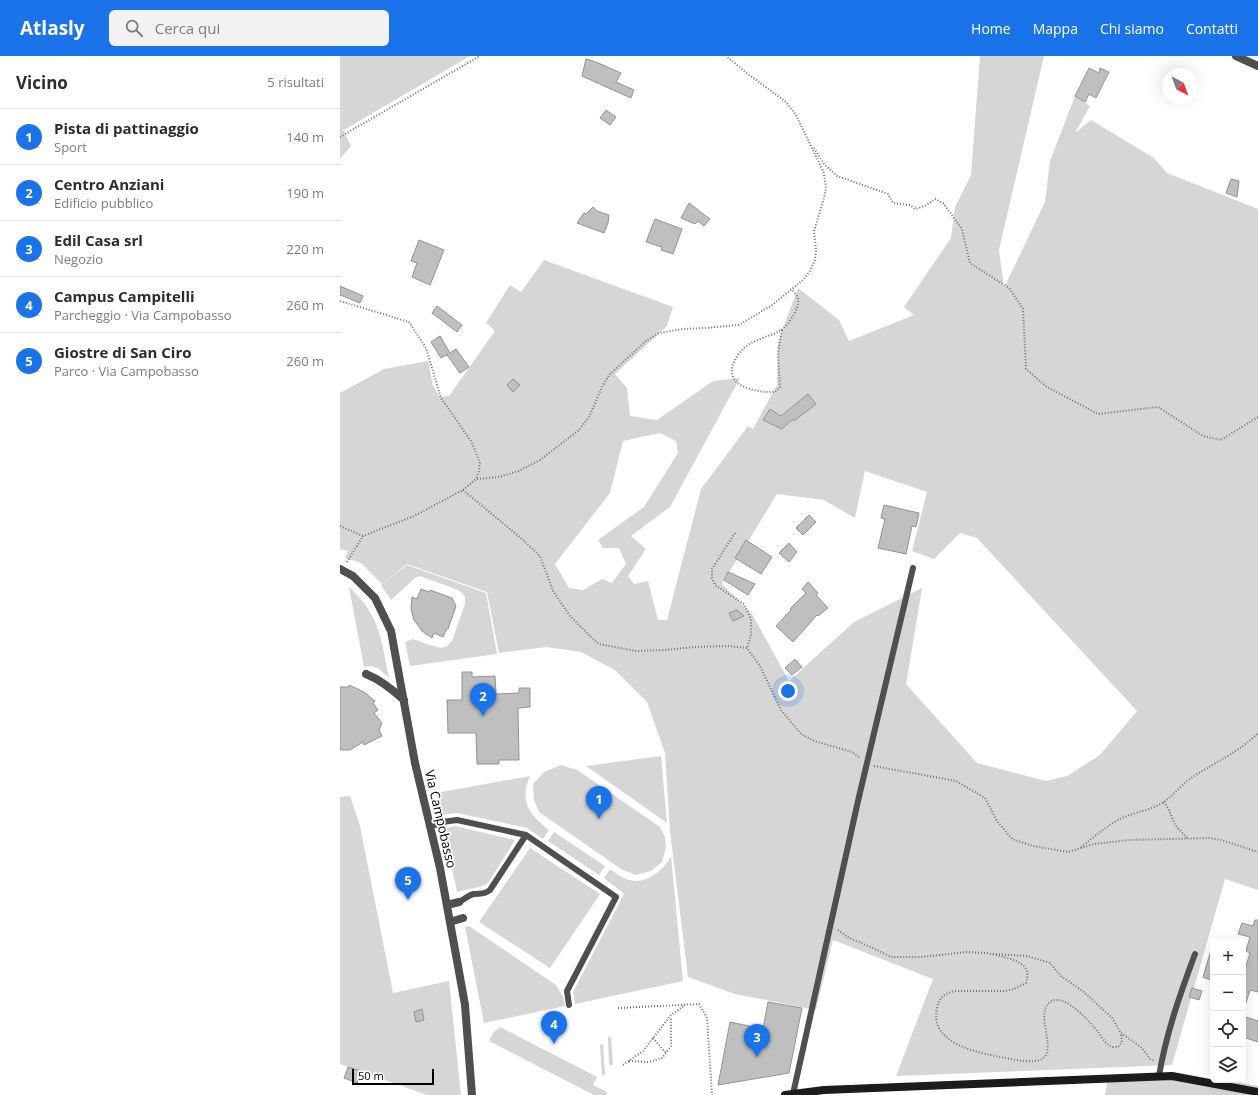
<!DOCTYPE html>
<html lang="it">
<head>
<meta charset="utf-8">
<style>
	body { margin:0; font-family:"Open Sans",sans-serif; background:#f2f2f3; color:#2b2b33 }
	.controls { position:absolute; right:12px; bottom:12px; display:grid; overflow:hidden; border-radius:6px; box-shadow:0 4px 16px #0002 }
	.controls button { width:36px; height:36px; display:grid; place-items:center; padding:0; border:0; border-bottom:1px solid #e1e1e2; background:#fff; color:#2b2b33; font:20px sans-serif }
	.compass { position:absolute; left:822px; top:12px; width:36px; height:36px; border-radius:50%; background:#fff; box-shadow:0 4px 16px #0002; rotate:139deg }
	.scale { position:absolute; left:12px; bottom:10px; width:82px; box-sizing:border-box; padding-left:4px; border:2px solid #000; border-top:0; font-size:11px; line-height:14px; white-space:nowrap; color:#000; -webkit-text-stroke:3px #fff; paint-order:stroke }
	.you { position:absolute; left:448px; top:635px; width:14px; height:14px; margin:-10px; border:3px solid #fff; border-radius:50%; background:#1a73e8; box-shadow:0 0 0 6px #1a73e833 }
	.badge { display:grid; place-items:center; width:26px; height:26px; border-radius:50%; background:#1a73e8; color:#fff; font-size:13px; font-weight:700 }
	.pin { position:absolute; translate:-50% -33px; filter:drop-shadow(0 1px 2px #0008) }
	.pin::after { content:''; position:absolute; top:21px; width:14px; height:12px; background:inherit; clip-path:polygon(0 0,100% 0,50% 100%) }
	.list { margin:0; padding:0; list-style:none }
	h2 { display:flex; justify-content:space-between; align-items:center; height:52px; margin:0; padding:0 16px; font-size:17px }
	h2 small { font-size:13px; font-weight:400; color:#7c7c81 }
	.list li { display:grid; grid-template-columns:26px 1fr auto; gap:12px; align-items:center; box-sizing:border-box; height:56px; padding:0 16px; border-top:1px solid #e1e1e2 }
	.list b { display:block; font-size:15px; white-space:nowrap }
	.list p { margin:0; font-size:13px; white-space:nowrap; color:#7c7c81 }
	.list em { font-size:13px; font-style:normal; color:#7c7c81 }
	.icon { flex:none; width:22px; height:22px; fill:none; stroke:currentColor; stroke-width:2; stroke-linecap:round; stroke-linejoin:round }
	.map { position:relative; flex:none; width:918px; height:1039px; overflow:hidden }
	header { display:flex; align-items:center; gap:24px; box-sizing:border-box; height:56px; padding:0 20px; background:#1a73e8; color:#fff }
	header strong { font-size:19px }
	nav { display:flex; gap:22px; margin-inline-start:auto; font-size:14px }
	.search { width:280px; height:36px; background:#f2f2f3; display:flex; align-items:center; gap:10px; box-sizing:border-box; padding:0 14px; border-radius:6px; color:#7c7c81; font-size:15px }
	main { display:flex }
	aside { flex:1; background:#fff }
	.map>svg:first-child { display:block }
	.green { fill:#d6d6d6; fill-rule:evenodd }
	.building { fill:#bfbfbf; stroke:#939393 }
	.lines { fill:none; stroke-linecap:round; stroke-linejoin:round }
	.path { stroke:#717171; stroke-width:2; stroke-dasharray:1 2; stroke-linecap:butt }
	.service { stroke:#4f4f4f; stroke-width:6 }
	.minor { stroke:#4f4f4f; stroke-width:8 }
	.tertiary { stroke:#4f4f4f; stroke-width:8 }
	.secondary { stroke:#1c1c1c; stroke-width:8 }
	.labels { text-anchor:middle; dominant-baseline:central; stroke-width:3.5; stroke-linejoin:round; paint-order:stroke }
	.street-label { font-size:13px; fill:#000; stroke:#fff }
</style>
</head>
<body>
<header>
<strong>Atlasly</strong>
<div class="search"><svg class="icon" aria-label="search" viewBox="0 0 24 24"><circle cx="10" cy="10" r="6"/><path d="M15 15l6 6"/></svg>Cerca qui</div>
<nav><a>Home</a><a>Mappa</a><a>Chi siamo</a><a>Contatti</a></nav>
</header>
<main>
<aside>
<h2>Vicino<small>5 risultati</small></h2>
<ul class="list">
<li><span class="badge">1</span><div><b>Pista di pattinaggio</b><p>Sport</p></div><em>140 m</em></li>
<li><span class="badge">2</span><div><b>Centro Anziani</b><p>Edificio pubblico</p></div><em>190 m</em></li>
<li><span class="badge">3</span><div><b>Edil Casa srl</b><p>Negozio</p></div><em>220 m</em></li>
<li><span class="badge">4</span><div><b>Campus Campitelli</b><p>Parcheggio · Via Campobasso</p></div><em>260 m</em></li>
<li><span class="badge">5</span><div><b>Giostre di San Ciro</b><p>Parco · Via Campobasso</p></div><em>260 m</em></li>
</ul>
</aside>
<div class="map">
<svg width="918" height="1039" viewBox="0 0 918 1039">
	<rect width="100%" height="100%" fill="#fff"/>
	<path class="green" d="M0 0H130L4 74 2 72 11 90 0 103Z
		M640 0H704L659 194 664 232 705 146 710 105 735 40 750 50 735 77 751 64 814 102 827 117 918 153V834L885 823 832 1009 556 1020 593 923 493 884 476 954 395 938 348 921 330 775 325 697 307 646 275 614 241 596 206 591 159 597 147 536 67 508 42 528 21 507 5 502 8 495 0 493V337L44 313 88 305 93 330 100 341 109 340 155 275 146 267 170 229 181 236 204 204 333 251 327 270 275 318 287 332 290 360 317 364 373 325 400 322 330 451 291 480 306 493 288 520 294 528 308 525 318 564H327L361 433 408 370 413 373 437 329 438 286 458 232 499 264 509 285 574 259 564 251 611 182 615 151 631 119ZM320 377 336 385 338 397 304 451 258 484 263 492H279L286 508 272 527 262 523 243 534 229 532 215 508 270 437 283 385ZM525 415 587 436 572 495 594 503 620 477 637 482 797 655 760 699 727 720 706 725 637 707 566 628 582 532 514 566 449 625 412 558 382 528 437 438 484 444 515 462Z
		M67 509 146 537 157 598 70 610 65 586 73 583 89 589 101 592 107 590 112 585 125 548V541L122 537 118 534 80 520 75 522 51 544 41 529Z
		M9 531C40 559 41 583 49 622 41 614 36 608 24 611Z
		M321 700 327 767 246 710Z
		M221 709 237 714 320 771 325 781 326 791 322 806 311 815 296 819 281 813 199 756 194 744 193 728 204 716Z
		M190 720C179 745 189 759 209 774L203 783 187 772 117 757 101 759 96 737Z
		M10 740 20 770 53 937 109 925 121 1039H87L0 1008V741Z
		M115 770 175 784 148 827C142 832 126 833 117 836L104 773Z
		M214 776 265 810 259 819 208 785Z
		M190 792 260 838 210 912 139 866Z
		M331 800 343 925 235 948 233 936 284 838 264 822 270 813C276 817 282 822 289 824 306 829 324 814 331 800Z
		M129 870 216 929 223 941 225 950 144 967 125 871Z
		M160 971 257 1021 253 1029 267 1036 266 1039H254L149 985 153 977Z
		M268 981H271L273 1009H269Z
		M263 988 265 1019H262L260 989Z
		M768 1022 884 1024 918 1030V1039H765Z"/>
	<path class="building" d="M246 3 256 6 281 17 276 26 294 34 291 42 242 20Z
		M749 12 759 17 760 12 769 16 756 42 749 38 745 46 735 40Z
		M266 54 276 61 270 69 260 62Z
		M891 123 899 125 897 141 886 137Z
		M349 147 370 163 364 170 358 165 355 168 341 162Z
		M253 151 257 155 269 159 268 167 264 177 237 167 244 157 246 158Z
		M315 163 342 173 333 198 321 194 322 191 306 186Z
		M79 184 104 194 90 229 72 221 77 207 71 205Z
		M0 230 23 240 20 247 0 239Z
		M97 250 122 269 117 276 92 257Z
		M100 280 110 297 116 293 129 311 120 317 107 299 108 298 101 302 91 286Z
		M173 323 180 329 173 336 167 329Z
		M468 338 476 348 454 365 453 363 442 373 423 364 430 353 441 360Z
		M544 449 579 457 576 471 572 470 566 498 538 492 545 463 541 462Z
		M469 459 476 466 463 479 456 472Z
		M406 484 432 501 421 518 395 502Z
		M449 487 457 496 449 506 439 497Z
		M388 516 415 528 408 539 384 524Z
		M468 526 478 537 476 539 488 552 478 560 477 559 453 586 436 570 451 554 450 553 466 537 462 533Z
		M81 533 89 536 90 534 112 542 116 550 108 573 107 572 103 581 94 577 92 582 82 575 74 564 71 553 72 541 77 543Z
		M397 554 404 560 393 565 389 557Z
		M455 603 462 611 452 619 445 612Z
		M122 616H132V621L155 620 156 638 179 637V632H190V651L178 652 179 704H159V708H137L136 677H108L107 644H122Z
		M9 629 24 636 35 645 33 647 38 654 34 657 42 667 39 674 42 680 24 689 23 686 10 694H0V631H9Z
		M915 864H918V936L910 934 905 950 903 949V916L904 917 910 897 906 895 910 881 898 878 902 867 913 870Z
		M871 894 873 895V925L863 921Z
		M852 932 862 935 859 944 849 941Z
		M428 946 462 952 449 1017 378 1029 390 966 423 973Z
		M82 953 84 964 76 966 74 956Z
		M903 960 918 965V986L903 981Z
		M8 1011 21 1015 17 1027 4 1022Z"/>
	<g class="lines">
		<path class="path" d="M0 81 140 0
			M474 92 484 108 497 120 548 138 553 147 570 149 575 153 585 150 595 143 603 147 622 173 630 207 669 232 683 253 686 313 707 331 758 358 818 351 863 380 881 384 918 361
			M0 245 69 266 86 292 101 342 131 385 140 406 139 415 136 423
			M442 274 438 297 440 331 435 336C413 337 377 328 398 299 408 284 426 282 440 275 447 271 460 252 458 244 458 240 455 237 452 234
			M123 434 136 423 159 421 179 415 200 404 239 374 249 361 262 331 269 319 306 285 319 277 342 273 365 272 399 269 432 249 463 224 470 215 475 204 476 194 474 175 484 142 486 133 484 117 456 59 446 46 408 18 386 0
			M0 470 23 480
			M395 477 372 513V522L375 529 404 548 411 563V579L407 592
			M7 506 23 480 74 460 123 434 182 483 200 500 213 535 230 560 251 581 259 588 296 595 325 594 354 591 388 590 407 592 420 610 441 654 461 678 474 685 512 696 520 702
			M534 710 616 725 645 742 657 765 672 783 693 790 728 796 754 788 789 784 869 782 881 784 918 796
			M824 746 829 754 835 769 848 783
			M741 791C753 782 765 771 778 764 793 756 810 755 824 746 832 740 839 732 847 725 869 709 900 696 918 677
			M498 874 509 882 533 892 551 901H581L627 896 646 897
			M647 897C658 900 683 903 687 915 688 919 687 923 686 927L674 933 664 935H615C605 937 599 941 597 952 589 987 635 996 660 1001 671 1003 683 1006 694 1005 723 1003 695 963 708 948 710 946 712 944 715 944 729 942 750 966 758 976 762 981 766 989 772 991 773 991 778 991 778 991L782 986 781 977
			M653 898 687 900 710 907 721 920 744 936 772 962 781 977 802 992 810 1003 815 1005
			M278 952 359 948 367 962 372 1039
			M313 982 326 997
			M289 1005 309 1006 322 1002 331 990V961
			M283 1009 303 995 331 959 345 949"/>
		<path class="service" d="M102 766 117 764 186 779 276 841 227 935 229 949
			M119 846C124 844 128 839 134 838 140 837 144 839 150 834L186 779
			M819 1020C826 978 840 938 855 898
			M453 1038 518 745 573 512"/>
		<path class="minor" d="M0 513 13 520 35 542 51 575 75 707 100 812 118 910 125 949 132 1039
			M26 618C41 624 52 633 64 644
			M90 769 102 766
			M107 849 119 846
			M110 866 123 862"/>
		<path class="tertiary" d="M896 0 918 10"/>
		<path class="secondary" d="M445 1039 484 1034 832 1020 918 1036"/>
	</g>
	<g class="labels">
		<g class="street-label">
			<text transform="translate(101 763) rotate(77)">Via Campobasso</text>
		</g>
	</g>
</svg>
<div class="controls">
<button>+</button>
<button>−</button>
<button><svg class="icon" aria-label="locate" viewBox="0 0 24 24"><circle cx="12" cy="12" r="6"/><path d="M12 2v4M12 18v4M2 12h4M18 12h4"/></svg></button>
<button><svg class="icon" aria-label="layers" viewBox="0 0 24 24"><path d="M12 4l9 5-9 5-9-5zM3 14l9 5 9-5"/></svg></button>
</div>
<svg class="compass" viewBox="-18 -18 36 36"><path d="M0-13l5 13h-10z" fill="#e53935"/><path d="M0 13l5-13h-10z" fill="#7c7c81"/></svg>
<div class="scale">50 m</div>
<div class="you"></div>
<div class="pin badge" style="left:259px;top:763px">1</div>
<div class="pin badge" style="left:143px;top:660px">2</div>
<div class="pin badge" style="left:417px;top:1001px">3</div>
<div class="pin badge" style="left:214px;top:988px">4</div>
<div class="pin badge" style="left:68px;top:844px">5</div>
</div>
</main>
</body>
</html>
